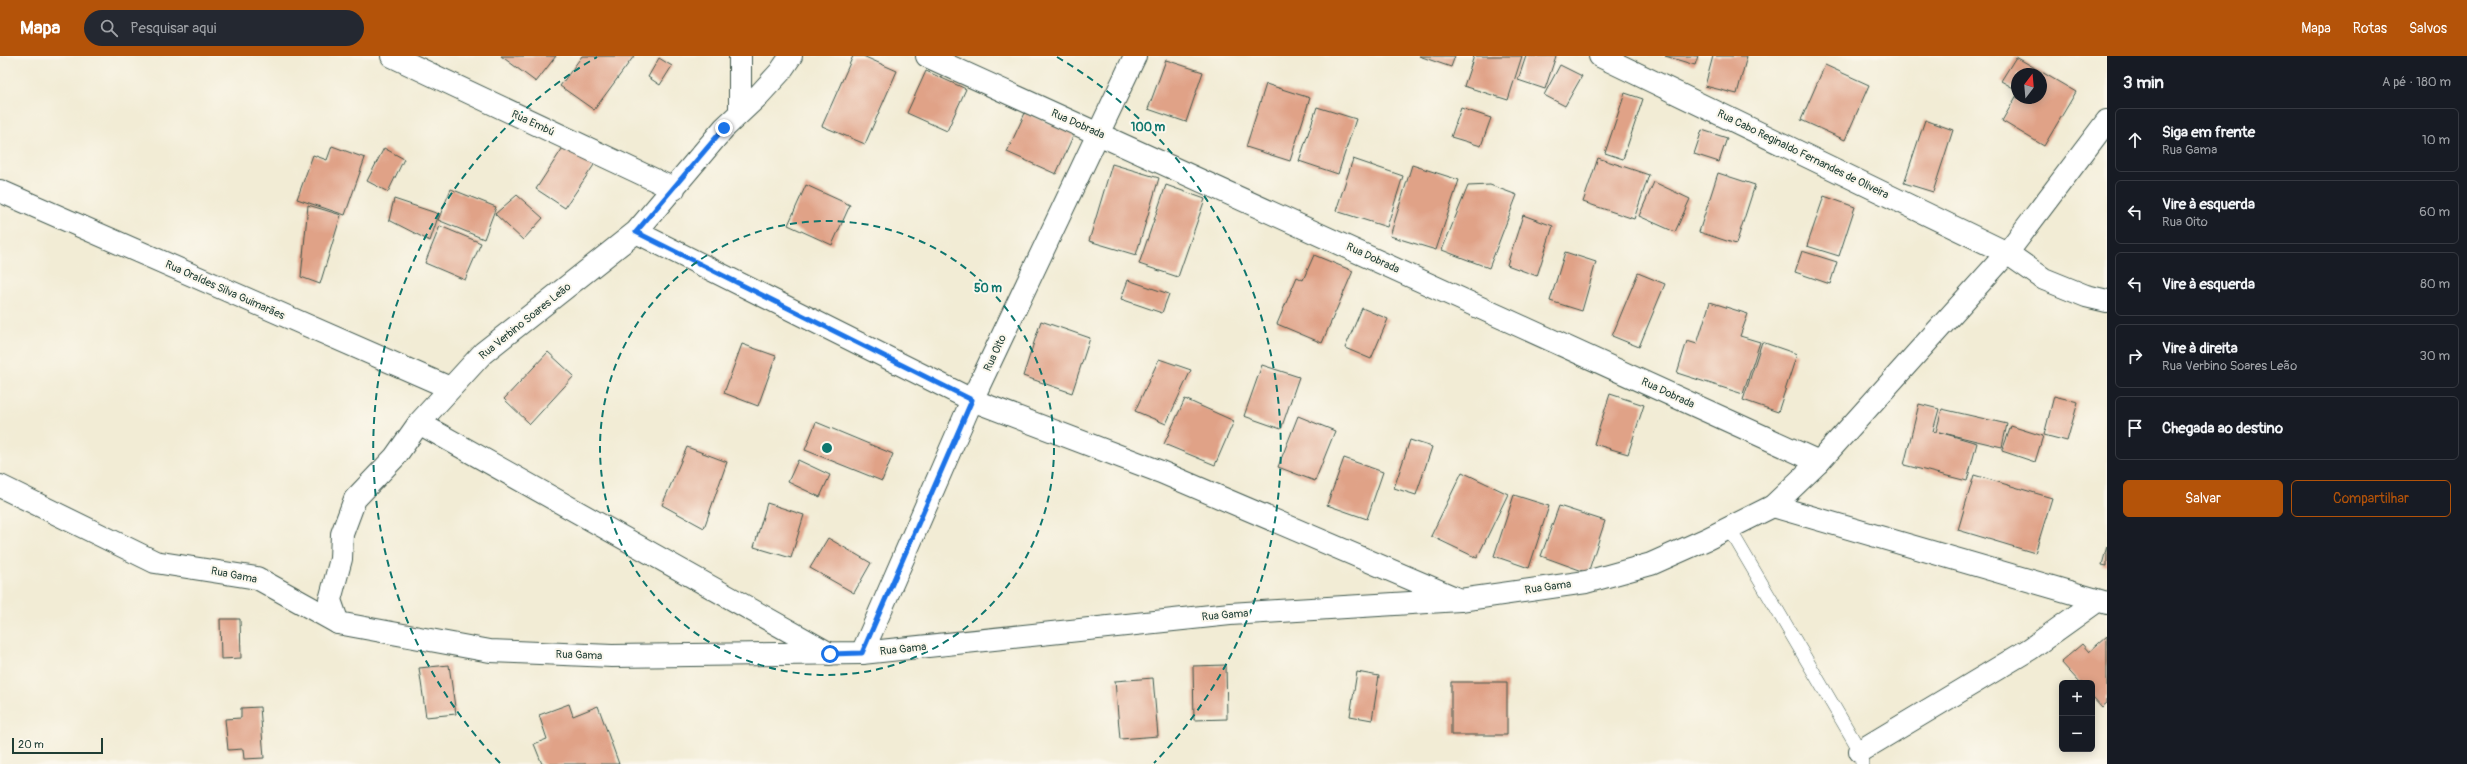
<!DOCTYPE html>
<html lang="pt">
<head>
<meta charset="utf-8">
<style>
	body { margin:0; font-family:Pangolin,sans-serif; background:#242831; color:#f1f3f6 }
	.controls { position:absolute; right:12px; bottom:12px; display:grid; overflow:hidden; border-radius:6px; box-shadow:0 2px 10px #0003 }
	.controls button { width:36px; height:36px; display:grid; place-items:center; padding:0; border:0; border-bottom:1px solid #363941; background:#171b24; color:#f1f3f6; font:20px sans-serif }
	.compass { position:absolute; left:2011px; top:12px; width:36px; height:36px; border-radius:50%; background:#171b24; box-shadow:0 2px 10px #0003; rotate:16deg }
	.scale { position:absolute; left:12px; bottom:10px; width:91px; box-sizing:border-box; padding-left:4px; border:2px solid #1f3d34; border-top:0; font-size:11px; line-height:14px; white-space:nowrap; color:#1f3d34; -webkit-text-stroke:3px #fbf7ec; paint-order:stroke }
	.stop { position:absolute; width:12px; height:12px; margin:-9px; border:3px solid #1a73e8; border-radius:50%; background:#fff }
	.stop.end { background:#1a73e8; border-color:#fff; box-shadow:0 1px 4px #0008 }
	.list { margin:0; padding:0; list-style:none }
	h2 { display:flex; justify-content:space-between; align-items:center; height:52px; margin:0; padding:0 16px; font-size:17px }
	h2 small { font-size:13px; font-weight:400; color:#9ea1a6 }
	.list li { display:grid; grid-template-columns:26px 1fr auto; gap:12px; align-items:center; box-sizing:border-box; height:64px; margin:0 8px 8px; padding:0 8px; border:1px solid #363941; border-radius:6px }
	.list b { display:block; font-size:15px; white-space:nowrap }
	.list p { margin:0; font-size:13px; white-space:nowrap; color:#9ea1a6 }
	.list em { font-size:13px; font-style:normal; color:#9ea1a6 }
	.actions { display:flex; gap:8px; padding:12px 16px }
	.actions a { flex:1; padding:9px 0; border:1px solid #b45309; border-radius:6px; text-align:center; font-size:14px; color:#b45309 }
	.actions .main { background:#b45309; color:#fff }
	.icon { flex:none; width:22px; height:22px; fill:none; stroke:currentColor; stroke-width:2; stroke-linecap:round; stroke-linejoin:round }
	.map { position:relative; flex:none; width:2107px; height:708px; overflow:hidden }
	header { display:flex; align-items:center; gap:24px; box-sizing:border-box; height:56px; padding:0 20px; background:#b45309; color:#fff }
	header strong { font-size:19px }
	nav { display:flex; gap:22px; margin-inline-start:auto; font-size:14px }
	.search { width:280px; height:36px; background:#242831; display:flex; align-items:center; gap:10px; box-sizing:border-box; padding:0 14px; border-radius:22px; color:#9ea1a6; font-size:15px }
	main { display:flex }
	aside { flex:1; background:#171b24 }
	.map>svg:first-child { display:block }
	.building { fill:#e0a287 }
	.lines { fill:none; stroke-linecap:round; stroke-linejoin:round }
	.service-casing { stroke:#3f574c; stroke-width:14 }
	.minor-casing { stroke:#3f574c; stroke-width:24 }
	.tertiary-casing { stroke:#3f574c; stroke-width:24 }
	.service { stroke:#fff; stroke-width:13 }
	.minor { stroke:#fff; stroke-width:22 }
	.tertiary { stroke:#fff; stroke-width:22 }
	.route { stroke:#1a73e8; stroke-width:5 }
	.ring { fill:none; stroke:#0f766e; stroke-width:2; stroke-dasharray:7 5 }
	.labels { text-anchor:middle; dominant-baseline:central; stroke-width:4; stroke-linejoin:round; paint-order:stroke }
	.street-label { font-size:11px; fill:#1f3d34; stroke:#fbf7ec }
	.centre { fill:#0f766e; stroke:#fbf7ec; stroke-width:2 }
	.ring-label { font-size:12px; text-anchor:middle; font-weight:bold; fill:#0f766e; stroke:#fbf7ec; stroke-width:4; stroke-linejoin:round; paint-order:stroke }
</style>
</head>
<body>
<header>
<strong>Mapa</strong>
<div class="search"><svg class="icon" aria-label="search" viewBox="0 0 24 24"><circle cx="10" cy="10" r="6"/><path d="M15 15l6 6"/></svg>Pesquisar aqui</div>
<nav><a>Mapa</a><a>Rotas</a><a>Salvos</a></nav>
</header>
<main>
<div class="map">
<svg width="2107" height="708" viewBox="0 0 2107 708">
	<rect width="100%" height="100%" fill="#fbf7ec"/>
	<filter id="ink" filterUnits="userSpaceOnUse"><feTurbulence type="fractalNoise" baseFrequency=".025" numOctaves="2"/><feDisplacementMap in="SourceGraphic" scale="8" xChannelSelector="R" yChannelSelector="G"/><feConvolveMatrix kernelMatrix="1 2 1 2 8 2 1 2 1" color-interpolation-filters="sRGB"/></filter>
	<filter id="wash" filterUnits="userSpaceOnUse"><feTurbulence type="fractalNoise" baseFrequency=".012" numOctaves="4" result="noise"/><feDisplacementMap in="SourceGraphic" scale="16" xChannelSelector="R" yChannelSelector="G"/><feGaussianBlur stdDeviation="0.9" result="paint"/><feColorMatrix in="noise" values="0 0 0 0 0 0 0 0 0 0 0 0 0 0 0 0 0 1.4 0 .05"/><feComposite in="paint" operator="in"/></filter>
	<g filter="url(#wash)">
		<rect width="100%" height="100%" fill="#f2ecd5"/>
		<g id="blocks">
			<path class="building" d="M501 0H556L536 26Z
				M582 0H634L594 54 560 30Z
				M853 0H863L897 15 865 88 822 70Z
				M1419 0H1455L1451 11Z
				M1474 0H1522L1508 44 1464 30Z
				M1526 0H1556L1545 33 1518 24Z
				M1665 0H1698L1695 9Z
				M1713 0H1747L1737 38 1705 30Z
				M2016 1 2076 36 2044 90 2002 65 2017 39V42H2041V18H2017V34L2001 25Z
				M659 2 672 10 660 29 648 21Z
				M1166 4 1203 16 1186 66 1148 53Z
				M1560 9 1582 20 1565 50 1544 39Z
				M1825 9 1869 29 1845 84 1801 64Z
				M926 15 966 33 947 75 907 57Z
				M1266 28 1310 42 1290 105 1246 91Z
				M1625 37 1643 43 1623 103 1605 97Z
				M1317 51 1356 63 1338 118 1299 105Z
				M1461 52 1491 62 1481 90 1451 81Z
				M1025 57 1074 78 1056 118 1007 96Z
				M1925 64 1953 74 1933 136 1904 127Z
				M1702 74 1727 82 1719 106 1694 98Z
				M566 87 596 106 565 152 536 133Z
				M332 90 365 102 345 159 297 143 313 99 327 104Z
				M384 92 404 103 388 136 367 125Z
				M1598 102 1649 119 1634 163 1583 146Z
				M1353 103 1403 120 1387 171 1336 155Z
				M1112 108 1159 122 1136 199 1089 185Z
				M1412 109 1459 124 1436 194 1390 180Z
				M1718 117 1755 129 1736 188 1699 176Z
				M1654 126 1690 143 1675 176 1639 160Z
				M806 129 850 149 832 189 788 169Z
				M1166 129 1205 143 1178 221 1139 208Z
				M1490 129 1517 139 1489 212 1442 194 1468 130Z
				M451 133 496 151 484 183 438 164Z
				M517 139 543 162 523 184 495 158Z
				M1824 140 1855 151 1839 200 1807 190Z
				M394 143 439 158 430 185 389 164Z
				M308 149 341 159 320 228 301 221Z
				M1523 159 1553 170 1537 220 1507 209Z
				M440 170 481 187 465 224 425 207Z
				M1802 195 1837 206 1830 228 1795 216Z
				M1565 196 1596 206 1582 255 1550 245Z
				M1314 199 1353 215 1322 287 1277 268 1297 221 1303 224Z
				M1638 217 1665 228 1639 291 1612 280Z
				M1128 224 1169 238 1162 257 1121 243Z
				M1710 246 1748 258 1740 280 1760 286 1743 338 1677 317 1687 285 1697 288Z
				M1362 252 1388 263 1371 303 1345 292Z
				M1041 265 1090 282 1072 337 1023 320Z
				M1762 286 1797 298 1778 356 1743 344Z
				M742 288 776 300 758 350 724 337Z
				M548 296 574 320 530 368 504 343Z
				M1159 303 1191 314 1166 368 1135 355Z
				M1262 309 1299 321 1281 373 1244 360Z
				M1610 338 1644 349 1628 398 1594 388Z
				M2054 340 2078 346 2067 385 2044 379Z
				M1185 343 1234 365 1215 409 1164 388Z
				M1919 348 1939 353 1933 375 1936 376 1942 353 2007 368 2002 391 1939 376 1977 387 1967 425 1904 409Z
				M1298 360 1335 375 1315 425 1278 411Z
				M816 366 893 398 882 425 805 394Z
				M2011 370 2043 380 2035 406 2002 395Z
				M1410 384 1432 391 1416 439 1394 432Z
				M687 391 727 406 704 472 662 449Z
				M1344 402 1383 416 1367 463 1327 449Z
				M798 404 830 419 820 441 788 426Z
				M1462 416 1508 438 1477 502 1431 480Z
				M1974 419 2052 442 2035 497 1958 474Z
				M1514 439 1549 450 1529 512 1494 500Z
				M767 447 804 459 791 502 754 491Z
				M1559 450 1605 465 1588 517 1541 500Z
				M828 482 871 507 854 537 810 512Z
				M2107 490V510L2102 509Z
				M220 563H240L241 602 221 603Z
				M2107 580V647L2102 651 2092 640V627H2080L2061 606 2082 588 2089 596Z
				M449 609 456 658 426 661 419 612Z
				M1226 609 1227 663 1194 664 1193 610Z
				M1357 616 1379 620 1372 664 1350 660Z
				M1153 622 1158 680 1120 683 1115 625Z
				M1451 626H1507V679H1451Z
				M569 648 573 660 598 650 619 708H542L534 688 547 683 539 659Z
				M260 651 264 702 244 703 243 693 228 694 225 663 241 662V652Z"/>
		</g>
	</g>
	<g filter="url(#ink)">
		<use href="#blocks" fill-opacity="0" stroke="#3f574c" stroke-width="1"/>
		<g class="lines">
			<defs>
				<path id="service" d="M1729 472 1860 695 1862 708"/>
				<path id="minor" d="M392 0 674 133
					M927 0 1819 406
					M1600 0 2007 197 2044 223 2086 240 2107 245
					M740 55V0
					M0 135 450 332
					M636 176 972 344 1161 416 1460 544
					M419 367 830 598
					M1773 450 2107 547
					M338 567 330 544 341 503 342 478 355 443 395 401 419 367 483 297 636 176 724 72 758 40 780 16 791 0
					M862 597 972 344 1135 0
					M1860 695 2030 593 2097 545"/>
				<path id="tertiary" d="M0 430 155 506 257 522 338 567 490 595 612 600 862 597 1230 558 1460 544 1586 526 1651 508 1707 483 1773 450 1819 406 2007 197 2107 65"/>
			</defs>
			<use href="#service" class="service-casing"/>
			<use href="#minor" class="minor-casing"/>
			<use href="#tertiary" class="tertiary-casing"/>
			<use href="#service" class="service"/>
			<use href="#minor" class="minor"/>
			<use href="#tertiary" class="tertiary"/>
		</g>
	</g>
	<g class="lines" filter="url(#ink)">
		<path class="route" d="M724 72 636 176 972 344 862 597 830 598"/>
	</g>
	<g class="ring">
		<circle cx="827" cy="392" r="227"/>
		<path d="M500 707A454 454 0 0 1 597 1M1057 1A454 454 0 0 1 1154 707"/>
	</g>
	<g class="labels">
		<g class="street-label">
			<text transform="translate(533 67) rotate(25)">Rua Embú</text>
			<text transform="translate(1078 68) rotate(24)">Rua Dobrada</text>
			<text transform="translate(1803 98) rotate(26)">Rua Cabo Reginaldo Fernandes de Oliveira</text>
			<text transform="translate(1373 202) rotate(25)">Rua Dobrada</text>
			<text transform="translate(225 234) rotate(24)">Rua Oraídes Silva Guimarães</text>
			<text transform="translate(525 265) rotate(-39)">Rua Verbino Soares Leão</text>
			<text transform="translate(995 297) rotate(-65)">Rua Oito</text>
			<text transform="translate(1668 337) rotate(25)">Rua Dobrada</text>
			<text transform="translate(234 519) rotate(11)">Rua Gama</text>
			<text transform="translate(1548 531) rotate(-8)">Rua Gama</text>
			<text transform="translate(1225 559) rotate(-5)">Rua Gama</text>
			<text transform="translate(903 593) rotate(-6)">Rua Gama</text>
			<text transform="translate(579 599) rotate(2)">Rua Gama</text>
		</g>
	</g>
	<circle cx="827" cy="392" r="6" class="centre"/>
	<g class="ring-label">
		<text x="1148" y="75">100 m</text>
		<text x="988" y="236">50 m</text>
	</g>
</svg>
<div class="controls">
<button>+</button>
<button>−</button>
</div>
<svg class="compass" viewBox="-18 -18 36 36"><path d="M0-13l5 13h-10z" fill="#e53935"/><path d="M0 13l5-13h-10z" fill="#9ea1a6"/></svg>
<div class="scale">20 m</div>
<div class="stop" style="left:830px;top:598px"></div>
<div class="stop end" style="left:724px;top:72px"></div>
</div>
<aside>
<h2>3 min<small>A pé · 180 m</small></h2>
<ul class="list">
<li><svg class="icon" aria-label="ahead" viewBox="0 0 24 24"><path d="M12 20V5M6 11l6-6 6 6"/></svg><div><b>Siga em frente</b><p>Rua Gama</p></div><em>10 m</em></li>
<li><svg class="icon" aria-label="left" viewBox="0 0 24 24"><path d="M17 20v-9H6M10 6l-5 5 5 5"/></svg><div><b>Vire à esquerda</b><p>Rua Oito</p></div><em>60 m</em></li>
<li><svg class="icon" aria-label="left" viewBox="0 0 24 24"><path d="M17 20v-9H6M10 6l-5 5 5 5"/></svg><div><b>Vire à esquerda</b></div><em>80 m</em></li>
<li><svg class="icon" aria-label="right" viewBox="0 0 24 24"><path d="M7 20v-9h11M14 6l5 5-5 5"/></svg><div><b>Vire à direita</b><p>Rua Verbino Soares Leão</p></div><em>30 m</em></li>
<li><svg class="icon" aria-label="arrive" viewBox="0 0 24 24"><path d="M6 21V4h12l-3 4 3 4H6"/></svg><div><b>Chegada ao destino</b></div></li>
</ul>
<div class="actions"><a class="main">Salvar</a><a>Compartilhar</a></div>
</aside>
</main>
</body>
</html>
